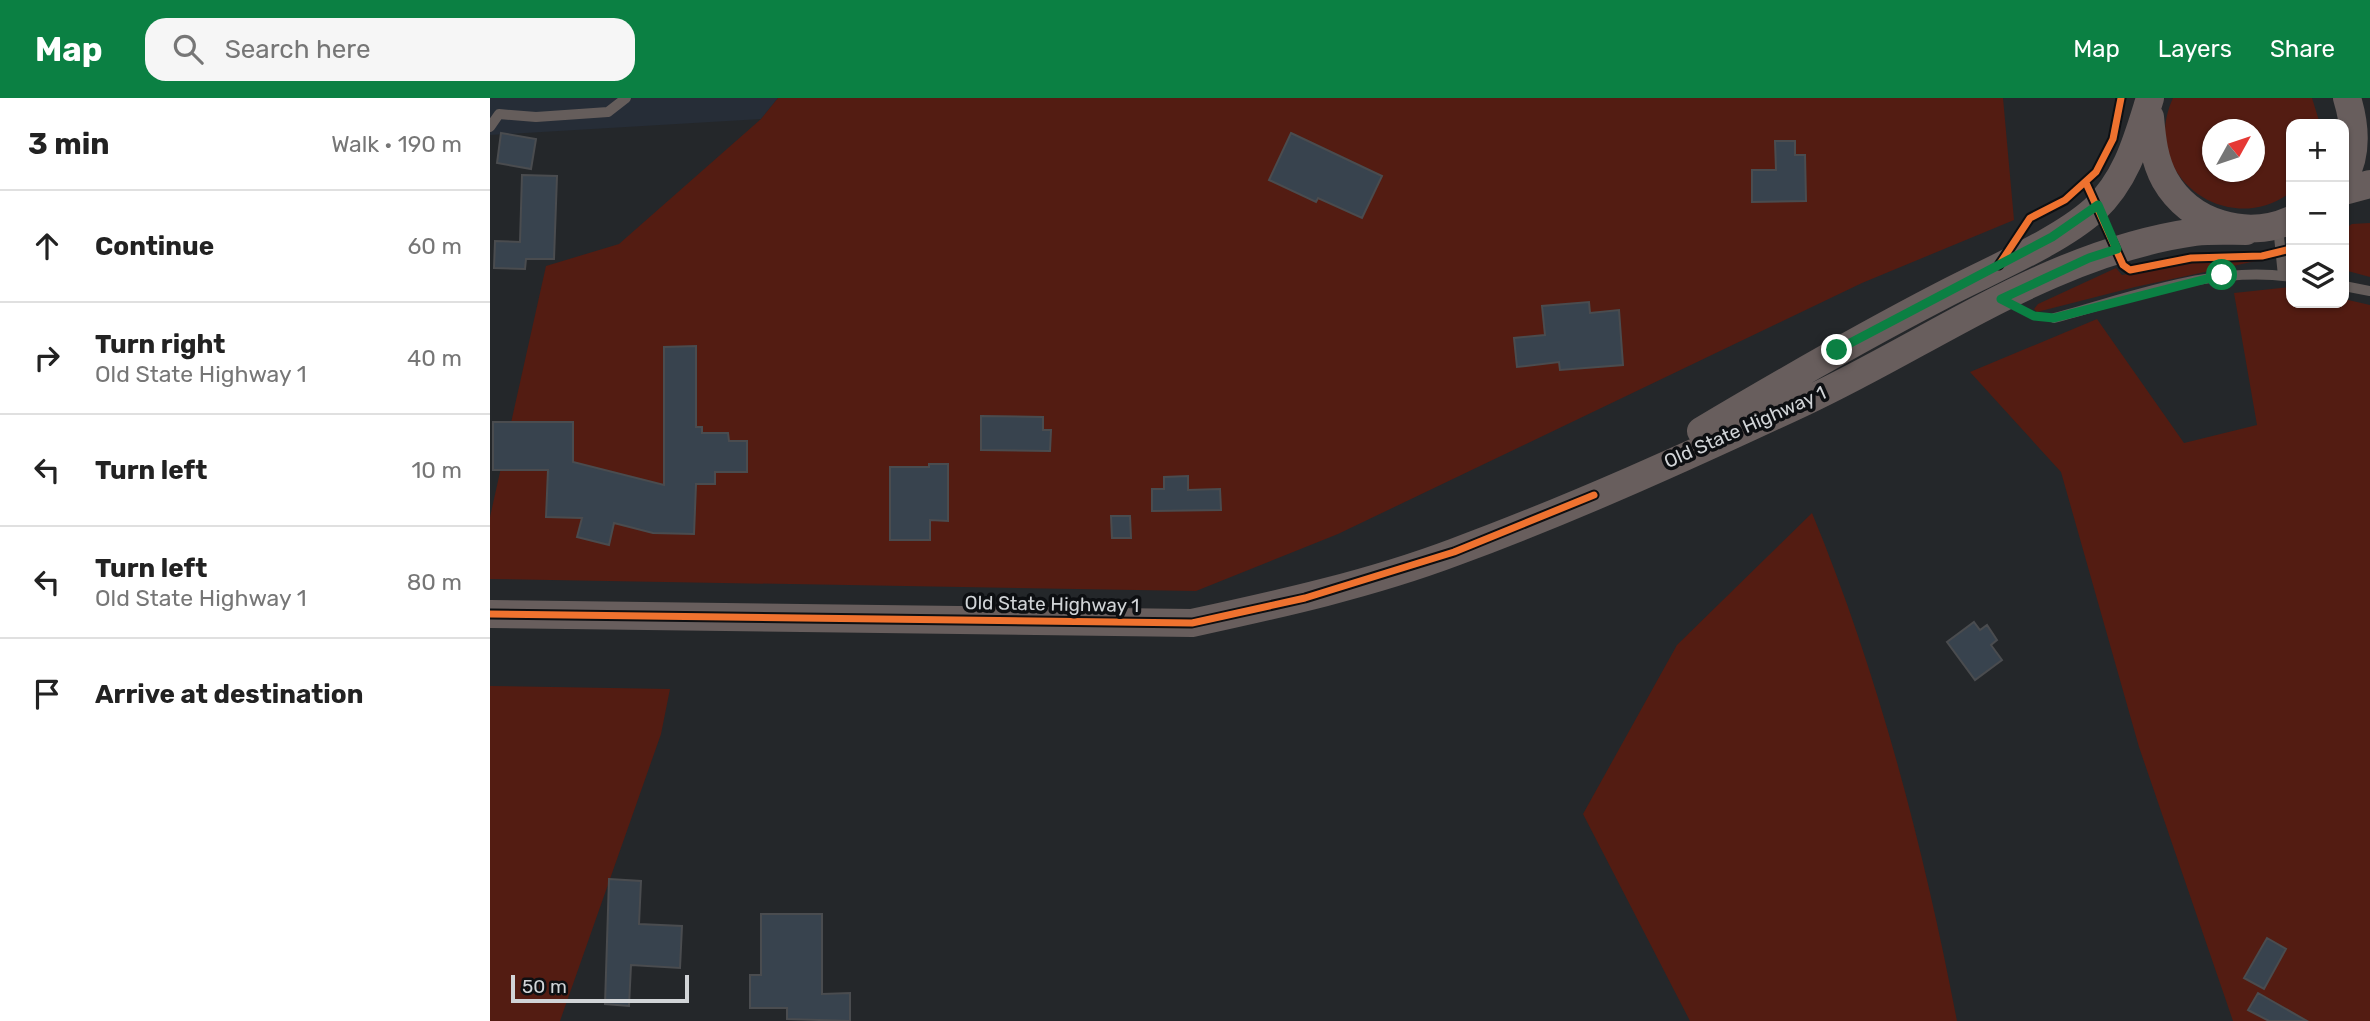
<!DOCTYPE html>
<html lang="en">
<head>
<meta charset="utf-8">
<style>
	body { margin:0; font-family:Rubik,sans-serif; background:#f6f6f6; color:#222 }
	.controls { position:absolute; right:21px; top:21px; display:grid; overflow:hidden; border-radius:14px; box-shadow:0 2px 5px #0004 }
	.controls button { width:63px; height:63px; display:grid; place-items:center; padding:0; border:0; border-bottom:2px solid #e0e0e0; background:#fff; color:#222; font:35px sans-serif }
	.compass { position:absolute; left:1712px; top:21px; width:63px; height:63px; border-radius:50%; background:#fff; box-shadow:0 2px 5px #0004; rotate:50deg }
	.scale { position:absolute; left:21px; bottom:18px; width:178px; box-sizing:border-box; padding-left:7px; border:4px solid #d1d4d7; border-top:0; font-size:19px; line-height:24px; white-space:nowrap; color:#d1d4d7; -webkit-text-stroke:5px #0d0f12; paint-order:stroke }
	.stop { position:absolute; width:21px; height:21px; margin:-16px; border:5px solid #0b8043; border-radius:50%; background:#fff }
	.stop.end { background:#0b8043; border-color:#fff; box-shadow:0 2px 7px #0008 }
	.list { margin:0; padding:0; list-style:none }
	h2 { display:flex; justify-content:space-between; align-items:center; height:91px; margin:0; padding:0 28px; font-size:30px }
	h2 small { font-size:23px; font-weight:400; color:#767676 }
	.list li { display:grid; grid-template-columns:46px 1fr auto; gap:21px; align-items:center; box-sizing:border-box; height:112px; padding:0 28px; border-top:2px solid #e0e0e0 }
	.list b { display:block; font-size:26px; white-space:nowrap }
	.list p { margin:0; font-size:23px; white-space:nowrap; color:#767676 }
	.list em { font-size:23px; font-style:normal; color:#767676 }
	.icon { flex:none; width:38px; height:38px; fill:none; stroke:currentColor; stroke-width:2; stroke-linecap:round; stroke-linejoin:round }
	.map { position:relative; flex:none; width:1880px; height:923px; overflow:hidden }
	header { display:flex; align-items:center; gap:42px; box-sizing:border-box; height:98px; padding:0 35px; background:#0b8043; color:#fff }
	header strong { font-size:33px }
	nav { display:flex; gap:38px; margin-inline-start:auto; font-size:24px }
	.search { width:490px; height:63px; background:#f6f6f6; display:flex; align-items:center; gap:18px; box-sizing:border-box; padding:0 24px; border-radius:21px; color:#767676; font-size:26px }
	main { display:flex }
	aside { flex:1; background:#fff }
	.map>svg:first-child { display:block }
	.built { fill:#262d37 }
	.green { fill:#531c12; fill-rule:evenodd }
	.building { fill:#38434e; stroke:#4a4c4f; stroke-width:2 }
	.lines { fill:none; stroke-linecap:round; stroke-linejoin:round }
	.lane { stroke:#655d5b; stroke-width:10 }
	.secondary { stroke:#685e5d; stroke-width:28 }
	.cycleway-casing { stroke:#0d0f12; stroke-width:11 }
	.cycleway { stroke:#ef722f; stroke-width:7 }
	.route { stroke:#0b8043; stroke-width:9 }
	.labels { text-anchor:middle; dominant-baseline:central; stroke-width:7; stroke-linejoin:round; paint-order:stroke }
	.street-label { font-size:19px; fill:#d1d4d7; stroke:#0d0f12 }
</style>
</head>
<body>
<header>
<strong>Map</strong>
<div class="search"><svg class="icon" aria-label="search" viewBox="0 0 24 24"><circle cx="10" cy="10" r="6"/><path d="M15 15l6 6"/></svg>Search here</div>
<nav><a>Map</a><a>Layers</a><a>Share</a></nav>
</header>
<main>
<aside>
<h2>3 min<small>Walk · 190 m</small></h2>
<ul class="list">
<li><svg class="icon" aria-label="ahead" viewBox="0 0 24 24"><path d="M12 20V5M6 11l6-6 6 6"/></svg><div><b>Continue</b></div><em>60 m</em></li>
<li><svg class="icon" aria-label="right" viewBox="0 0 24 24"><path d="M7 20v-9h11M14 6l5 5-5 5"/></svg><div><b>Turn right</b><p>Old State Highway 1</p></div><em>40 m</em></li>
<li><svg class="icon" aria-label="left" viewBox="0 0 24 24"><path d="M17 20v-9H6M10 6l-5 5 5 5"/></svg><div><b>Turn left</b></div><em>10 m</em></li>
<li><svg class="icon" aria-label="left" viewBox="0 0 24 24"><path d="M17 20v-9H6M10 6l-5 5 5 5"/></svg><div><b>Turn left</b><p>Old State Highway 1</p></div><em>80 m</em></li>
<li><svg class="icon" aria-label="arrive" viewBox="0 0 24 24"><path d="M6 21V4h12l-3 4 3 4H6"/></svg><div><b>Arrive at destination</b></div></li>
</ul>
</aside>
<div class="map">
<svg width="1880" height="923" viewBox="0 0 1880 923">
	<rect width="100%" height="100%" fill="#24272a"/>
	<path class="built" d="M0 0H288L271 21 0 37Z"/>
	<path class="green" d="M288 0H1513L1524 122 1372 185 848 436 706 493 0 481V419L56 168 129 146 271 21Z
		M1683 0H1822L1830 26H1801V94C1736 143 1648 75 1683 0ZM1722 32H1764V74H1722Z
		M1880 125V179L1854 172V131L1862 126Z
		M1719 161 1766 163 1645 189 1547 214 1544 211 1548 206 1626 170 1632 177Z
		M1801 189V205H1854V201L1880 207V923H1743L1649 649 1571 374 1480 274 1607 221 1694 345 1767 327 1744 195Z
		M1322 415C1389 577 1434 751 1467 923H1200L1093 716 1187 547Z
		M0 588 180 591 171 636 70 923H0Z"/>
	<path class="building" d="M11 35 46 41 41 71 7 65Z
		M801 35 892 78 872 120 828 100 826 104 779 82Z
		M1285 43H1305V57H1315L1316 103 1262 104V72H1286Z
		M32 77 67 78 64 161H36L35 171 4 170 5 143 30 144Z
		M1099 204 1100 215 1129 212 1133 267 1070 272 1069 264 1027 269 1024 240 1055 237 1052 208Z
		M206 248V329H212V335H238L239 343H257V374H225V386H206L204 436 163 435 124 425 119 447 87 439 92 420 56 419 58 372H3V324H83V364L174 387V249Z
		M491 318 553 319V332H561L560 353 491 352Z
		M439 366H458V423L440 422V442H400V369H439Z
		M698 378V392L730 391 731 412 662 413V391H674V379Z
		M621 418H640L641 440H622Z
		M1484 524 1490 532 1497 527 1507 542 1501 547 1512 562 1485 582 1457 544Z
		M119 781 151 783 149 826 192 828 190 870 141 867 139 908 115 906Z
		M271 816H332V896L360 895V923L297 921V910H260V877H271Z
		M1777 840 1796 851 1774 891 1754 880Z
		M1768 895 1817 923H1779L1758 912Z"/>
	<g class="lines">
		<path class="lane" d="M0 29 9 16 46 19 118 14 136 0
			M1788 128 1793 178
			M1854 188 1880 193
			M1564 220C1640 200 1722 167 1801 179"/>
		<path class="secondary" d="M1660 19C1662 41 1664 62 1675 82 1700 126 1756 142 1801 122
			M1854 80C1868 55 1865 26 1857 0
			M1854 93 1880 86
			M1211 333C1290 286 1370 240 1451 198 1496 174 1567 145 1604 112 1637 81 1647 42 1660 0
			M0 516 702 525C790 506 880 486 965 454 1084 410 1201 357 1316 303 1444 243 1562 154 1705 134 1721 132 1739 133 1756 133"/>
		<defs>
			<path id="cycleway" d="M1596 85 1633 167 1640 172 1701 160 1772 158 1801 151
				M1509 167 1540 120 1575 102 1606 74 1623 41 1631 0
				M0 516 702 525 815 500 964 454 1104 397"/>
		</defs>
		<use href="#cycleway" class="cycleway-casing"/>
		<use href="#cycleway" class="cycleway"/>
	</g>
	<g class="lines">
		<path class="route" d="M1347 252 1562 139 1608 107 1627 151 1599 160 1511 201 1544 218 1564 220 1732 177"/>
	</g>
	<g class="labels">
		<g class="street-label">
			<text transform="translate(1255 329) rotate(-24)">Old State Highway 1</text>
			<text transform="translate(562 506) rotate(1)">Old State Highway 1</text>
		</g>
	</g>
</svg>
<div class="controls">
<button>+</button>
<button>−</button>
<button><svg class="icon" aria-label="layers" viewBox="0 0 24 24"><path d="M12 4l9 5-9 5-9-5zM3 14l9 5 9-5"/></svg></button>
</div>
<svg class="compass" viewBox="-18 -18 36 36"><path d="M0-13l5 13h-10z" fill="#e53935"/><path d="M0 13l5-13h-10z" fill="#767676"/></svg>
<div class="scale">50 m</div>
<div class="stop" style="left:1732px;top:177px"></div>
<div class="stop end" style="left:1347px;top:252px"></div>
</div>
</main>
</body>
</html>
